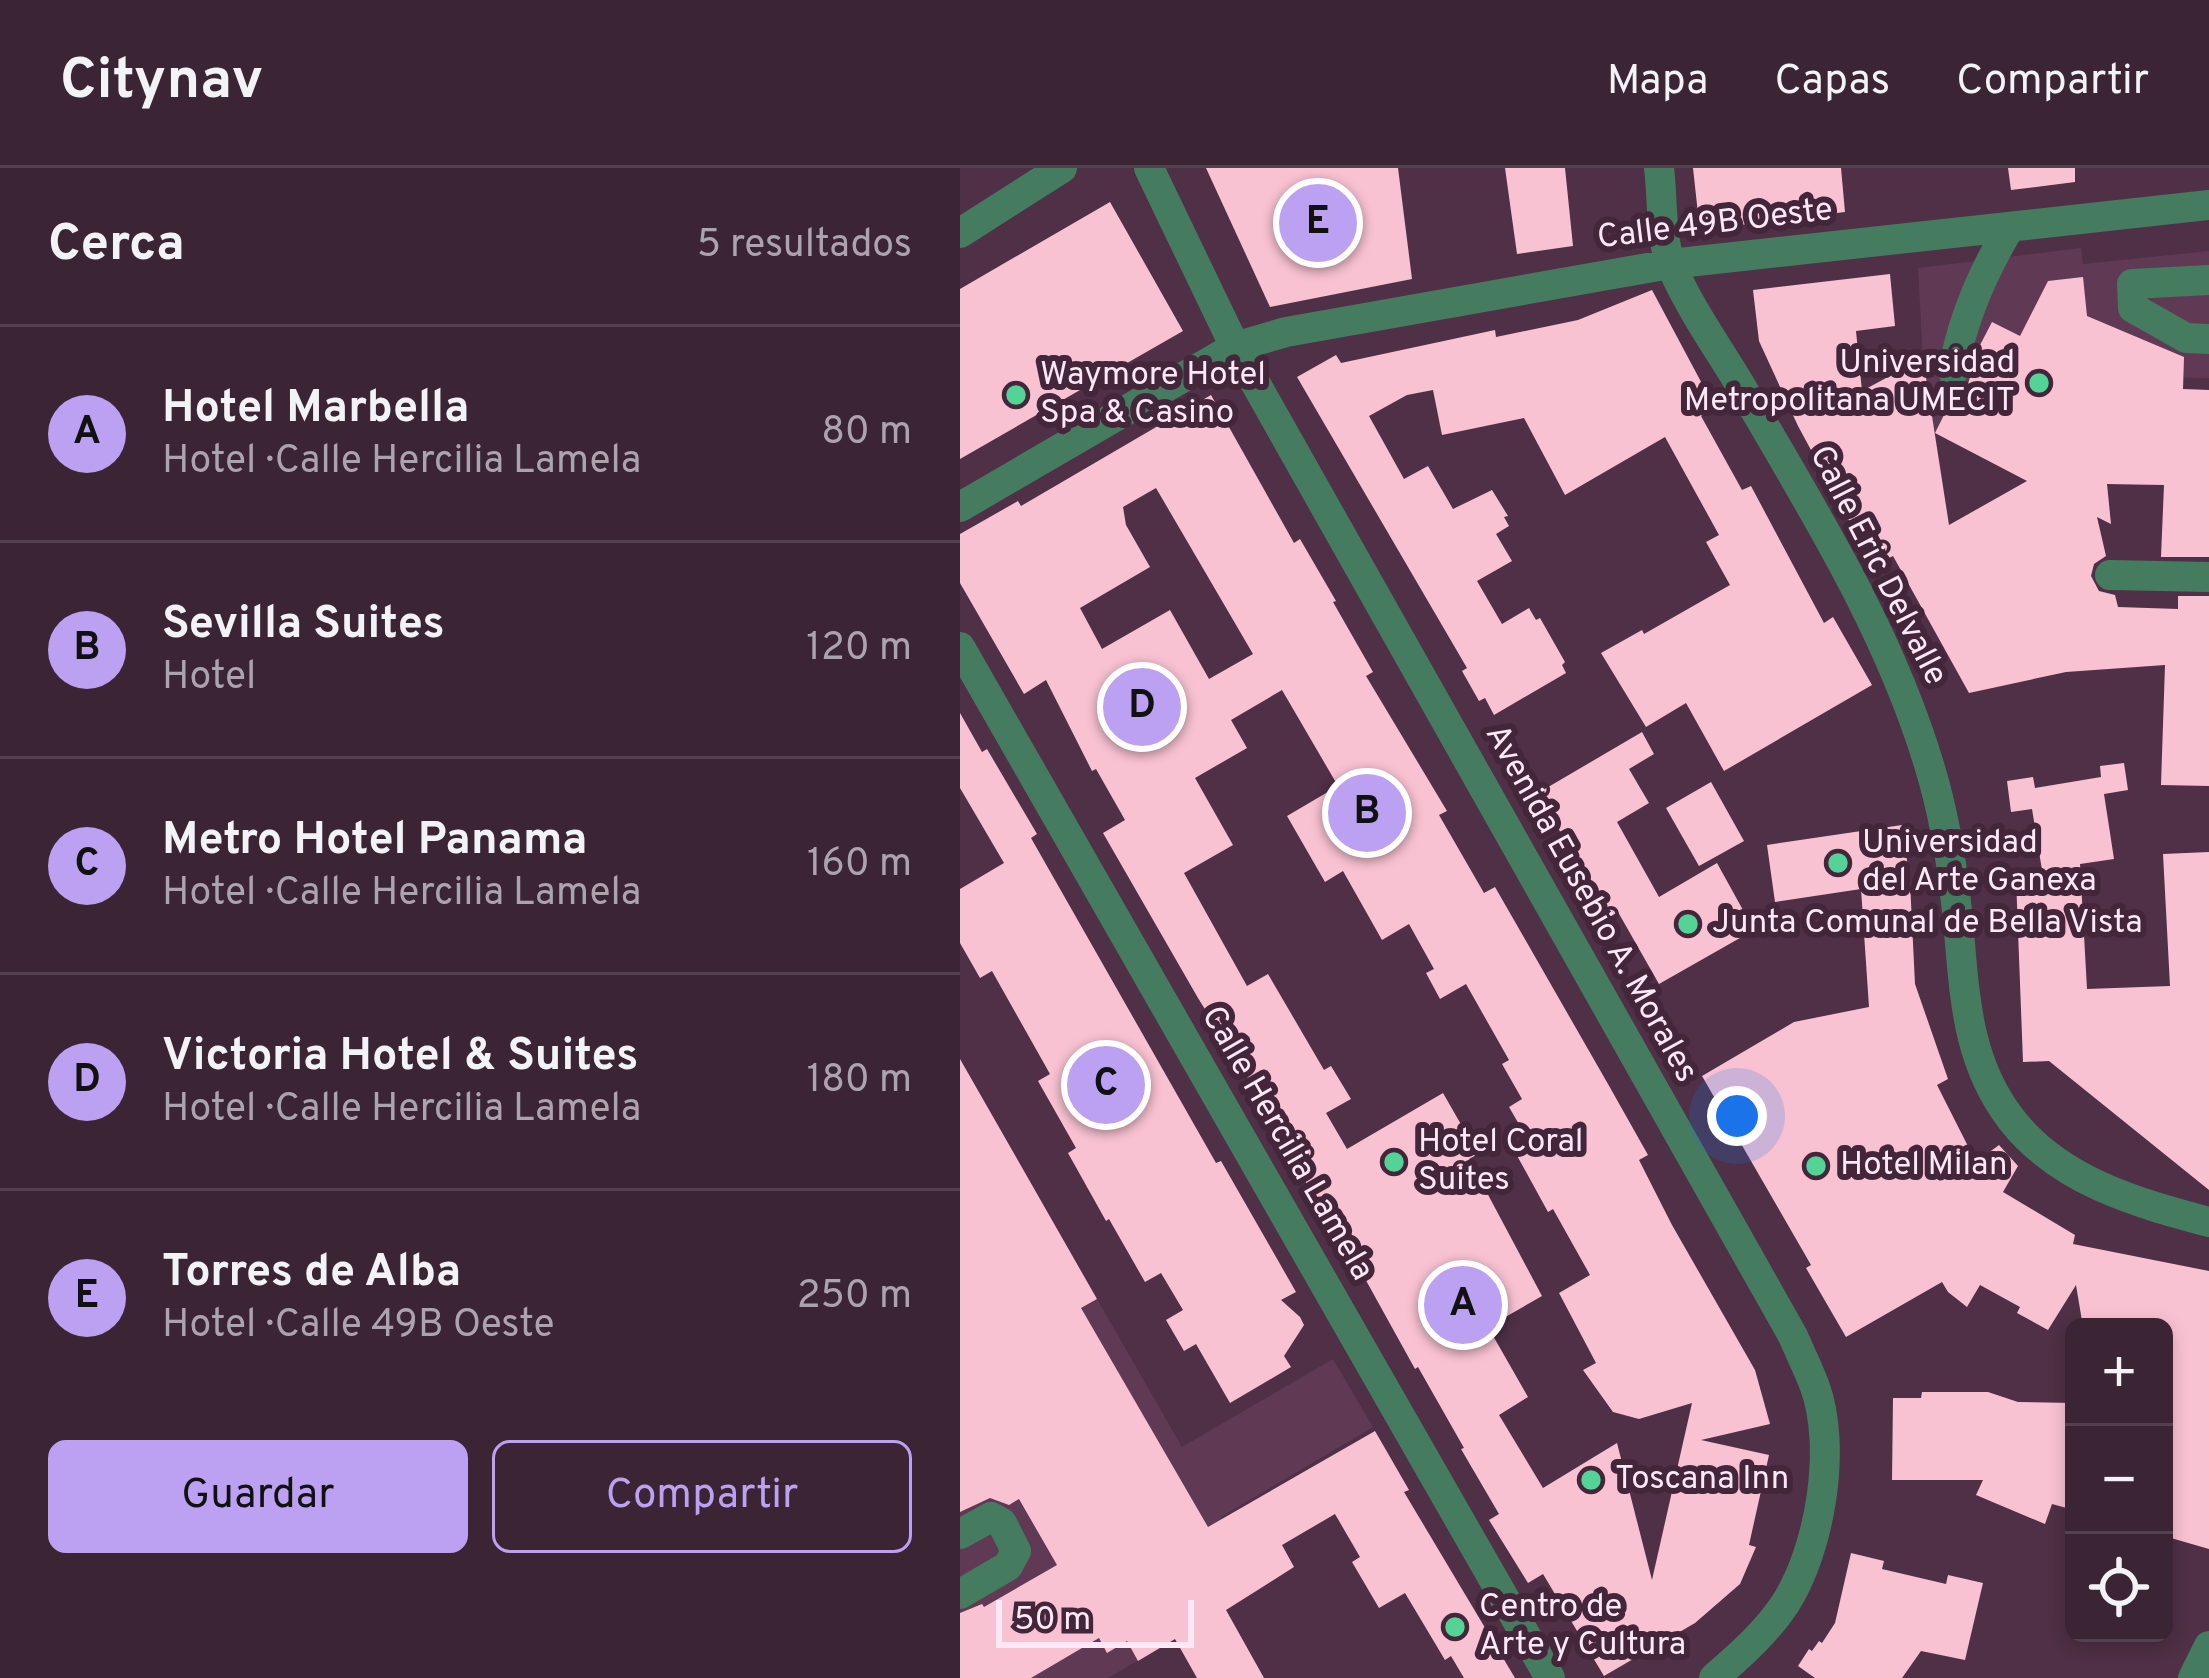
<!DOCTYPE html>
<html lang="es">
<head>
<meta charset="utf-8">
<style>
	body { margin:0; font-family:Overpass,sans-serif; background:#463040; color:#f1f3f6 }
	.controls { position:absolute; right:36px; bottom:36px; display:grid; overflow:hidden; border-radius:18px; box-shadow:0 6px 18px #0003 }
	.controls button { width:108px; height:108px; display:grid; place-items:center; padding:0; border:0; border-bottom:3px solid #54414f; background:#3b2434; color:#f1f3f6; font:60px sans-serif }
	.scale { position:absolute; left:36px; bottom:30px; width:198px; box-sizing:border-box; padding-left:12px; border:6px solid #fde8f5; border-top:0; font-size:33px; line-height:42px; white-space:nowrap; color:#fde8f5; -webkit-text-stroke:9px #44263b; paint-order:stroke }
	.you { position:absolute; left:777px; top:948px; width:42px; height:42px; margin:-30px; border:9px solid #fff; border-radius:50%; background:#1a73e8; box-shadow:0 0 0 18px #1a73e833 }
	.badge { display:grid; place-items:center; width:78px; height:78px; border-radius:50%; background:#bca0f2; color:#111; font-size:39px; font-weight:700 }
	.pin { position:absolute; translate:-50% -50%; border:6px solid #fff; box-shadow:0 3px 12px #0006 }
	.list { margin:0; padding:0; list-style:none }
	h2 { display:flex; justify-content:space-between; align-items:center; height:156px; margin:0; padding:0 48px; font-size:51px }
	h2 small { font-size:39px; font-weight:400; color:#aca4ac }
	.list li { display:grid; grid-template-columns:78px 1fr auto; gap:36px; align-items:center; box-sizing:border-box; height:216px; padding:0 48px; border-top:3px solid #54414f }
	.list b { display:block; font-size:45px; white-space:nowrap }
	.list p { margin:0; font-size:39px; white-space:nowrap; color:#aca4ac }
	.list em { font-size:39px; font-style:normal; color:#aca4ac }
	.actions { display:flex; gap:24px; padding:36px 48px }
	.actions a { flex:1; padding:27px 0; border:3px solid #bca0f2; border-radius:18px; text-align:center; font-size:42px; color:#bca0f2 }
	.actions .main { background:#bca0f2; color:#111 }
	.icon { flex:none; width:66px; height:66px; fill:none; stroke:currentColor; stroke-width:2; stroke-linecap:round; stroke-linejoin:round }
	.map { position:relative; flex:none; width:1249px; height:1510px; overflow:hidden }
	header { display:flex; align-items:center; gap:72px; box-sizing:border-box; height:168px; padding:0 60px; background:#3b2434; border-bottom:3px solid #54414f }
	header strong { font-size:57px }
	nav { display:flex; gap:66px; margin-inline-start:auto; font-size:42px }
	main { display:flex }
	aside { flex:1; background:#3b2434 }
	.map>svg:first-child { display:block }
	.built { fill:#603a54 }
	.building { fill:#f9c2d2; fill-rule:evenodd }
	.lines { fill:none; stroke-linecap:round; stroke-linejoin:round }
	.minor { stroke:#457b5e; stroke-width:30 }
	.poi-dot { fill:#54d396; stroke:#44263b; stroke-width:4.5 }
	.labels { text-anchor:middle; dominant-baseline:central; stroke-width:12; stroke-linejoin:round; paint-order:stroke }
	.street-label { font-size:33px; fill:#fde8f5; stroke:#44263b }
	.poi-label { font-size:33px; fill:#fde8f5; stroke:#44263b; text-anchor:start }
</style>
</head>
<body>
<header>
<strong>Citynav</strong>
<nav><a>Mapa</a><a>Capas</a><a>Compartir</a></nav>
</header>
<main>
<aside>
<h2>Cerca<small>5 resultados</small></h2>
<ul class="list">
<li><span class="badge">A</span><div><b>Hotel Marbella</b><p>Hotel · Calle Hercilia Lamela</p></div><em>80 m</em></li>
<li><span class="badge">B</span><div><b>Sevilla Suites</b><p>Hotel</p></div><em>120 m</em></li>
<li><span class="badge">C</span><div><b>Metro Hotel Panama</b><p>Hotel · Calle Hercilia Lamela</p></div><em>160 m</em></li>
<li><span class="badge">D</span><div><b>Victoria Hotel &amp; Suites</b><p>Hotel · Calle Hercilia Lamela</p></div><em>180 m</em></li>
<li><span class="badge">E</span><div><b>Torres de Alba</b><p>Hotel · Calle 49B Oeste</p></div><em>250 m</em></li>
</ul>
<div class="actions"><a class="main">Guardar</a><a>Compartir</a></div>
</aside>
<div class="map">
<svg width="1249" height="1510" viewBox="0 0 1249 1510">
	<rect width="100%" height="100%" fill="#4f3046"/>
	<path class="built" d="M1121 80 1123 96 1249 83V210L1192 209 1187 317 1147 316 1151 356 975 265 963 190 958 100Z
		M137 1131 222 1279 373 1191 413 1259 261 1349 300 1421 148 1510H0V1210Z"/>
	<path class="building" d="M246 0H438L452 111 310 139Z
		M545 0H605L613 78 557 86Z
		M733 0H881L885 44 748 61 739 55Z
		M1048 0H1115V14L1051 22Z
		M150 34 223 163 0 291V121Z
		M930 106 935 158 896 163 902 223 963 190 989 357 1067 313 975 265 996 223 1008 216 1018 181 1032 154 1060 168 1088 113 1123 109 1127 148 1224 189 1223 221 1249 222V389H1201L1204 317 1147 316 1151 356 1137 349 1146 388 1134 396 1131 408 1139 423 1155 427 1158 439 1218 441V428H1249V618L1201 617 1205 497 1106 504 1009 525 933 388 914 398 838 258 799 173 793 122Z
		M692 122 755 240 741 248 782 322 791 318 864 455 873 449 912 517 764 603 726 535 686 559 641 485 682 462 684 466 770 417 746 374 759 367 705 269 605 327 564 250 482 267 473 222 447 227 409 248 444 311 468 298 493 341 532 322 548 348 544 349 549 358 536 366 552 393 517 413 542 456 569 440 576 452 580 450 605 494 602 497 606 505 534 547 525 530 519 533 502 503 507 500 337 209 376 187 381 195 535 162 536 169 618 152Z
		M251 227 334 375 340 371 376 433 373 434 413 504 406 508 487 643 479 647 524 725 535 719 648 916 688 987 679 992 712 1057 795 1202 810 1256 741 1272 809 1287 789 1377 796 1379 780 1416 735 1455 644 1508 583 1406 568 1415 529 1352 539 1346 501 1281 504 1280 458 1199 455 1201 377 1060 373 1062 333 992 328 995 314 969 321 964 238 830 143 665 165 652 136 601 132 603 86 512 64 526 0 415V366L58 333 61 338ZM196 320 293 486 249 511 210 442 142 481 120 440 190 399 166 357 163 339ZM322 522 378 618 327 648 365 714 383 703 422 772 449 756 474 801 466 805 480 831 506 816 549 892 542 896 562 931 549 939 570 975 555 984 588 1044 593 1041 630 1107 599 1125 636 1195 623 1202 653 1244 679 1251 732 1235 692 1412 657 1275 583 1320 539 1247 568 1229 528 1159 582 1128 509 991 518 986 483 925 387 981 366 945 391 931 371 898 364 902 308 806 287 818 224 705 273 677 235 610 287 580 271 552Z
		M0 545 22 584 27 581 77 666 71 670 256 995 261 993 336 1124 321 1132 340 1149 344 1157 324 1188 331 1199 270 1235 236 1176 224 1183 206 1152 223 1142 201 1105 185 1114 149 1051 146 1053 108 985 116 980 78 913 90 906 32 803 20 810 0 775V721L44 695 0 620Z
		M682 564 694 586 669 601 689 635 657 654 699 729 757 695 794 762 699 816 658 744 649 749 578 625Z
		M1164 595 1168 622 1144 626 1154 691 1120 696 1127 821 1210 818 1203 686 1249 684V1022L1089 893 1063 894 1056 710 1083 708 1072 641 1051 644 1047 613 1073 609 1075 620 1141 609 1140 598Z
		M751 614 784 673 739 698 706 640Z
		M942 657 950 714 955 816 988 911 977 917 1016 994 1039 977 1058 998 1043 1024 1115 1067 1113 1076 1249 1103V1381L1204 1368V1159H1123L1116 1117 1088 1162 1057 1145 1060 1139 1020 1117 1007 1139 988 1124 982 1114 886 1169 846 1100 851 1097 742 908 834 854 909 839 901 721 815 734 807 677Z
		M0 891 137 1131 121 1140 248 1359 415 1263 449 1322 444 1324 555 1510H504L491 1488 485 1492 445 1425 419 1440 392 1394 400 1389 375 1346 322 1377 334 1399 266 1442 304 1510H237L215 1471 178 1493 167 1473 147 1485 139 1470 71 1510H0V1445L22 1436 24 1439 97 1397 59 1331 49 1337 30 1330 0 1344Z
		M962 1224H1028L1058 1234 1114 1235V1342L1092 1336 1085 1356 1016 1327 1023 1312H932L933 1230H961Z
		M891 1385 924 1393 922 1401 986 1416 988 1407 1023 1415 1005 1492 961 1483 942 1510H855L838 1498 849 1481 852 1483 859 1473 862 1475 875 1455Z"/>
	<g class="lines">
		<path class="minor" d="M189 0 275 179 833 1168C840 1185 849 1202 855 1219 877 1280 860 1382 825 1436 806 1465 779 1488 754 1510
			M699 0C703 30 700 72 712 99 731 143 761 184 785 225 855 345 930 465 970 600 983 643 991 689 996 734 1005 811 1001 886 1051 951 1099 1013 1177 1035 1249 1054
			M0 65 102 0
			M1249 112 1172 116 1173 140 1226 170 1249 171
			M993 204C1002 151 1022 105 1050 59
			M0 339 275 179 326 164 710 96 1249 37
			M1150 407 1249 409
			M0 479 590 1510
			M0 1366 31 1349 42 1355 56 1383 48 1398 0 1426
			M1233 1510 1249 1478"/>
	</g>
	<g class="poi-dot">
		<circle cx="1079" cy="215" r="12"/>
		<circle cx="56" cy="227" r="12"/>
		<circle cx="878" cy="695" r="12"/>
		<circle cx="728" cy="756" r="12"/>
		<circle cx="434" cy="994" r="12"/>
		<circle cx="856" cy="998" r="12"/>
		<circle cx="631" cy="1312" r="12"/>
		<circle cx="495" cy="1459" r="12"/>
	</g>
	<g class="labels">
		<g class="street-label">
			<text transform="translate(755 57) rotate(-7)">Calle 49B Oeste</text>
			<text transform="translate(917 398) rotate(63)">Calle Eric Delvalle</text>
			<text transform="translate(630 736) rotate(61)">Avenida Eusebio A. Morales</text>
			<text transform="translate(326 976) rotate(60)">Calle Hercilia Lamela</text>
		</g>
		<g class="poi-label">
			<text x="1055" y="196" text-anchor="end">Universidad<tspan x="1055" dy="38">Metropolitana UMECIT</tspan></text>
			<text x="80" y="208">Waymore Hotel<tspan x="80" dy="38">Spa &amp; Casino</tspan></text>
			<text x="902" y="676">Universidad<tspan x="902" dy="38">del Arte Ganexa</tspan></text>
			<text x="752" y="756">Junta Comunal de Bella Vista</text>
			<text x="458" y="975">Hotel Coral<tspan x="458" dy="38">Suites</tspan></text>
			<text x="880" y="998">Hotel Milan</text>
			<text x="655" y="1312">Toscana Inn</text>
			<text x="519" y="1440">Centro de<tspan x="519" dy="38">Arte y Cultura</tspan></text>
		</g>
	</g>
</svg>
<div class="controls">
<button>+</button>
<button>−</button>
<button><svg class="icon" aria-label="locate" viewBox="0 0 24 24"><circle cx="12" cy="12" r="6"/><path d="M12 2v4M12 18v4M2 12h4M18 12h4"/></svg></button>
</div>
<div class="scale">50 m</div>
<div class="you"></div>
<div class="pin badge" style="left:503px;top:1137px">A</div>
<div class="pin badge" style="left:407px;top:645px">B</div>
<div class="pin badge" style="left:146px;top:917px">C</div>
<div class="pin badge" style="left:182px;top:539px">D</div>
<div class="pin badge" style="left:358px;top:55px">E</div>
</div>
</main>
</body>
</html>
